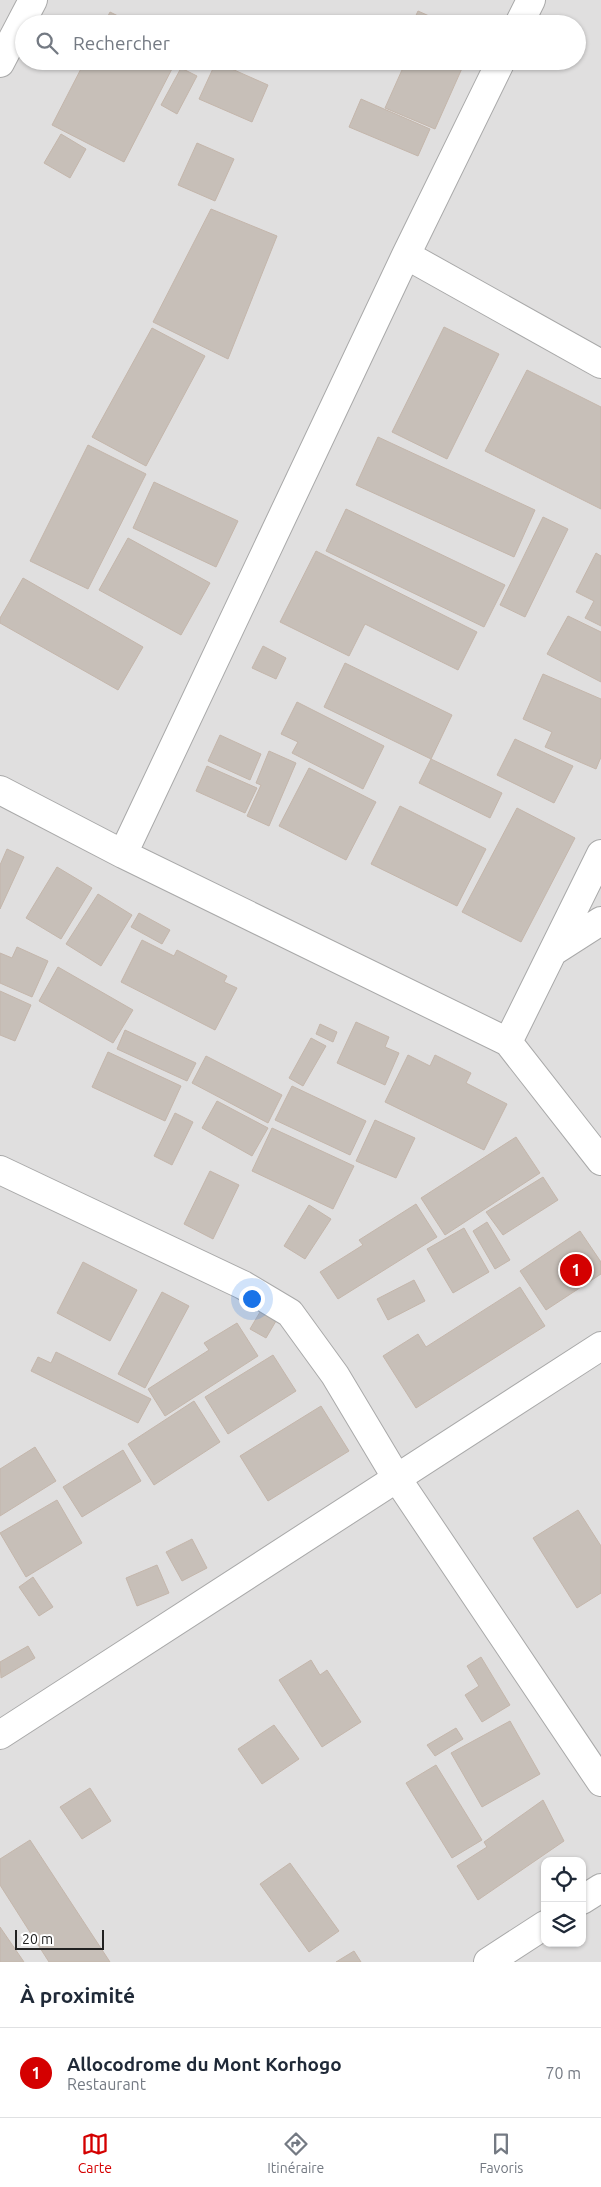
<!DOCTYPE html>
<html lang="fr">
<head>
<meta charset="utf-8">
<style>
	body { margin:0; font-family:Ubuntu,sans-serif; background:#f6f6f7; color:#1f2937 }
	.controls { position:absolute; right:15px; bottom:15px; display:grid; overflow:hidden; border-radius:10px; box-shadow:0 1px 4px #0004 }
	.controls button { width:45px; height:45px; display:grid; place-items:center; padding:0; border:0; border-bottom:1px solid #e0e1e3; background:#fff; color:#1f2937; font:25px sans-serif }
	.scale { position:absolute; left:15px; bottom:12px; width:89px; box-sizing:border-box; padding-left:5px; border:2px solid #222; border-top:0; font-size:14px; line-height:18px; white-space:nowrap; color:#222; -webkit-text-stroke:4px #fff; paint-order:stroke }
	.you { position:absolute; left:251px; top:1298px; width:18px; height:18px; margin:-12px; border:4px solid #fff; border-radius:50%; background:#1a73e8; box-shadow:0 0 0 8px #1a73e833 }
	.badge { display:grid; place-items:center; width:32px; height:32px; border-radius:50%; background:#d40000; color:#fff; font-size:16px; font-weight:700 }
	.pin { position:absolute; translate:-50% -50%; border:2px solid #fff; box-shadow:0 1px 5px #0006 }
	.list { margin:0; padding:0; list-style:none }
	h2 { display:flex; justify-content:space-between; align-items:center; height:65px; margin:0; padding:0 20px; font-size:21px }
	h2 small { font-size:16px; font-weight:400; color:#747a83 }
	.list li { display:grid; grid-template-columns:32px 1fr auto; gap:15px; align-items:center; box-sizing:border-box; height:90px; padding:0 20px; border-top:1px solid #e0e1e3 }
	.list b { display:block; font-size:19px; white-space:nowrap }
	.list p { margin:0; font-size:16px; white-space:nowrap; color:#747a83 }
	.list em { font-size:16px; font-style:normal; color:#747a83 }
	.icon { flex:none; width:28px; height:28px; fill:none; stroke:currentColor; stroke-width:2; stroke-linecap:round; stroke-linejoin:round }
	.map { position:relative; flex:none; width:601px; height:1962px; overflow:hidden }
	.search { position:absolute; background:#fff; box-shadow:0 1px 4px #0004; left:15px; right:15px; top:15px; height:55px; display:flex; align-items:center; gap:12px; box-sizing:border-box; padding:0 18px; border-radius:28px; color:#747a83; font-size:19px }
	.sheet { height:155px; background:#fff }
	nav { display:flex; justify-content:space-around; align-items:center; box-sizing:border-box; height:70px; border-top:1px solid #e0e1e3; background:#fff; font-size:14px; color:#747a83 }
	nav a { display:grid; justify-items:center; gap:2px }
	nav .on { color:#d40000 }
	.map>svg:first-child { display:block }
	.residential { fill:#e0dfdf; fill-rule:evenodd }
	.building { fill:#c7bfb8; stroke:#c4b6ab }
	.lines { fill:none; stroke-linecap:round; stroke-linejoin:round }
	.minor-casing { stroke:#a9a9a9; stroke-width:30 }
	.tertiary-casing { stroke:#a9a9a9; stroke-width:30 }
	.minor { stroke:#fff; stroke-width:28 }
	.tertiary { stroke:#fff; stroke-width:28 }
</style>
</head>
<body>
<div class="map">
<svg width="601" height="1962" viewBox="0 0 601 1962">
	<rect width="100%" height="100%" fill="#f2efe9"/>
	<path class="residential" d="M0 0H601V1962H0ZM24 24H577V61H24ZM545 1861H582V1943H545Z"/>
	<path class="building" d="M418 11 447 24H412Z
		M110 12 134 24H104Z
		M85 61H176L124 162 52 125Z
		M406 61H452L463 66 435 129 385 108Z
		M216 62 268 85 252 122 199 99Z
		M181 68 197 76 177 114 161 105Z
		M361 99 430 129 418 156 349 127Z
		M61 134 86 149 70 178 44 163Z
		M197 143 234 159 215 201 178 185Z
		M211 209 277 236 228 359 153 322Z
		M444 327 499 354 447 459 392 432Z
		M152 328 205 356 146 466 92 437Z
		M527 370 601 407V509L485 451Z
		M378 437 535 510 514 557 356 485Z
		M88 445 146 474 88 589 30 561Z
		M154 482 238 521 216 567 133 528Z
		M346 509 505 585 484 627 326 551Z
		M543 517 568 529 525 617 500 605Z
		M128 538 210 583 181 635 99 590Z
		M316 551 477 632 458 670 365 624 349 656 280 622Z
		M596 553 601 556V626L585 618 594 601 576 592Z
		M23 578 143 647 118 690 0 623V618Z
		M568 616 601 632V682L547 654Z
		M263 646 286 658 276 679 252 668Z
		M345 663 452 715 431 759 324 707Z
		M543 674 601 699V757L596 769 545 747 552 732 523 719Z
		M297 702 384 746 363 789 292 753 298 742 281 734Z
		M220 735 261 754 250 780 208 761Z
		M515 739 573 766 554 803 497 775Z
		M269 751 296 763 269 826 247 816 261 785 256 783Z
		M431 759 502 793 490 818 419 783Z
		M207 766 257 788 245 813 196 791Z
		M309 768 376 802 346 860 279 826Z
		M400 806 486 849 457 906 371 864Z
		M517 808 575 838 521 942 462 912Z
		M7 849 24 857 0 909V865Z
		M57 867 92 888 61 939 26 918Z
		M98 894 132 915 101 966 66 944Z
		M139 913 170 930 162 944 131 927Z
		M142 940 174 956 177 950 227 976 224 982 237 988 215 1030 121 982Z
		M17 947 48 961 32 997 0 983V953L12 958Z
		M58 967 133 1010 113 1043 39 1001Z
		M0 991 31 1005 15 1041 0 1035Z
		M356 1022 389 1037 385 1047 399 1053 385 1085 337 1063Z
		M320 1024 337 1032 333 1042 316 1034Z
		M125 1030 196 1063 187 1081 117 1049Z
		M311 1038 326 1046 303 1086 289 1078Z
		M108 1052 181 1086 165 1121 92 1087Z
		M408 1055 430 1066 435 1055 471 1073 466 1083 507 1104 484 1150 385 1102Z
		M206 1056 282 1095 268 1123 192 1083Z
		M292 1086 366 1121 350 1155 275 1120Z
		M217 1101 268 1128 252 1156 202 1128Z
		M175 1113 193 1122 172 1165 154 1156Z
		M375 1120 415 1138 396 1178 356 1161Z
		M272 1128 354 1166 333 1209 252 1171Z
		M516 1137 540 1173 445 1235 421 1198Z
		M210 1171 239 1185 213 1239 184 1224Z
		M543 1177 558 1200 503 1235 486 1212Z
		M416 1204 437 1237 338 1299 320 1272 363 1245 359 1240Z
		M309 1205 331 1219 305 1259 284 1246Z
		M487 1222 510 1260 495 1269 473 1231Z
		M464 1228 489 1272 453 1293 427 1249Z
		M580 1231 601 1262V1274L546 1310 520 1271Z
		M83 1262 137 1290 110 1341 57 1313Z
		M414 1280 425 1301 388 1320 377 1299Z
		M520 1287 545 1326 416 1408 383 1356 418 1334 426 1347Z
		M162 1292 189 1306 145 1388 118 1374Z
		M260 1312 276 1321 266 1338 250 1329Z
		M237 1323 258 1356 165 1416 148 1389 209 1350 204 1343Z
		M56 1352 151 1399 138 1423 31 1371 38 1357 51 1363Z
		M273 1355 296 1391 228 1434 205 1397Z
		M194 1401 220 1442 154 1485 128 1444Z
		M321 1406 349 1451 268 1501 240 1456Z
		M35 1447 56 1481 0 1516V1469Z
		M123 1450 141 1481 82 1517 63 1487Z
		M57 1500 82 1543 26 1577 0 1533Z
		M578 1510 601 1546V1593L577 1608 533 1538Z
		M192 1539 207 1568 182 1581 166 1552Z
		M157 1565 169 1593 137 1606 126 1578Z
		M33 1577 53 1607 39 1616 19 1587Z
		M28 1646 35 1658 1 1678 0 1662Z
		M481 1657 510 1705 482 1722 465 1695 479 1686 467 1666Z
		M311 1660 320 1675 327 1670 361 1722 322 1747 279 1680Z
		M510 1721 540 1774 482 1807 451 1753Z
		M274 1725 299 1759 262 1784 238 1749Z
		M456 1728 463 1739 435 1756 427 1745Z
		M436 1765 482 1840 452 1858 406 1783Z
		M90 1788 111 1821 82 1839 60 1807Z
		M543 1800 564 1841 478 1900 457 1866 487 1847 484 1842Z
		M30 1840 110 1962H49L0 1885V1859Z
		M290 1863 339 1931 309 1952 260 1884Z
		M0 1927 24 1962H0Z
		M354 1951 361 1962H336Z"/>
	<g class="lines">
		<defs>
			<path id="minor" d="M519 24 531 0
				M0 63 33 0
				M406 255 601 364
				M0 790 123 854 508 1042 601 1161
				M123 854 406 255 501 61
				M554 951 601 921
				M508 1042 601 854
				M0 1170 243 1285 290 1313 335 1375 396 1477 601 1782
				M582 1900 601 1888
				M488 1962 545 1925"/>
			<path id="tertiary" d="M0 1735 601 1346"/>
		</defs>
		<use href="#minor" class="minor-casing"/>
		<use href="#tertiary" class="tertiary-casing"/>
		<use href="#minor" class="minor"/>
		<use href="#tertiary" class="tertiary"/>
	</g>
</svg>
<div class="controls">
<button><svg class="icon" aria-label="locate" viewBox="0 0 24 24"><circle cx="12" cy="12" r="6"/><path d="M12 2v4M12 18v4M2 12h4M18 12h4"/></svg></button>
<button><svg class="icon" aria-label="layers" viewBox="0 0 24 24"><path d="M12 4l9 5-9 5-9-5zM3 14l9 5 9-5"/></svg></button>
</div>
<div class="scale">20 m</div>
<div class="you"></div>
<div class="pin badge" style="left:576px;top:1270px">1</div>
<div class="search"><svg class="icon" aria-label="search" viewBox="0 0 24 24"><circle cx="10" cy="10" r="6"/><path d="M15 15l6 6"/></svg>Rechercher</div>
</div>
<section class="sheet">
<h2>À proximité<small></small></h2>
<ul class="list">
<li><span class="badge">1</span><div><b>Allocodrome du Mont Korhogo</b><p>Restaurant</p></div><em>70 m</em></li>
</ul>
</section>
<nav>
<a class="on"><svg class="icon" aria-label="map" viewBox="0 0 24 24"><path d="M3 6l6-2 6 2 6-2v14l-6 2-6-2-6 2zM9 4v14M15 6v14"/></svg>Carte</a>
<a><svg class="icon" aria-label="directions" viewBox="0 0 24 24"><path d="M12 3l9 9-9 9-9-9zM9 14v-3h6M13 9l2 2-2 2"/></svg>Itinéraire</a>
<a><svg class="icon" aria-label="saved" viewBox="0 0 24 24"><path d="M7 4h10v16l-5-4-5 4z"/></svg>Favoris</a>
</nav>
</body>
</html>
